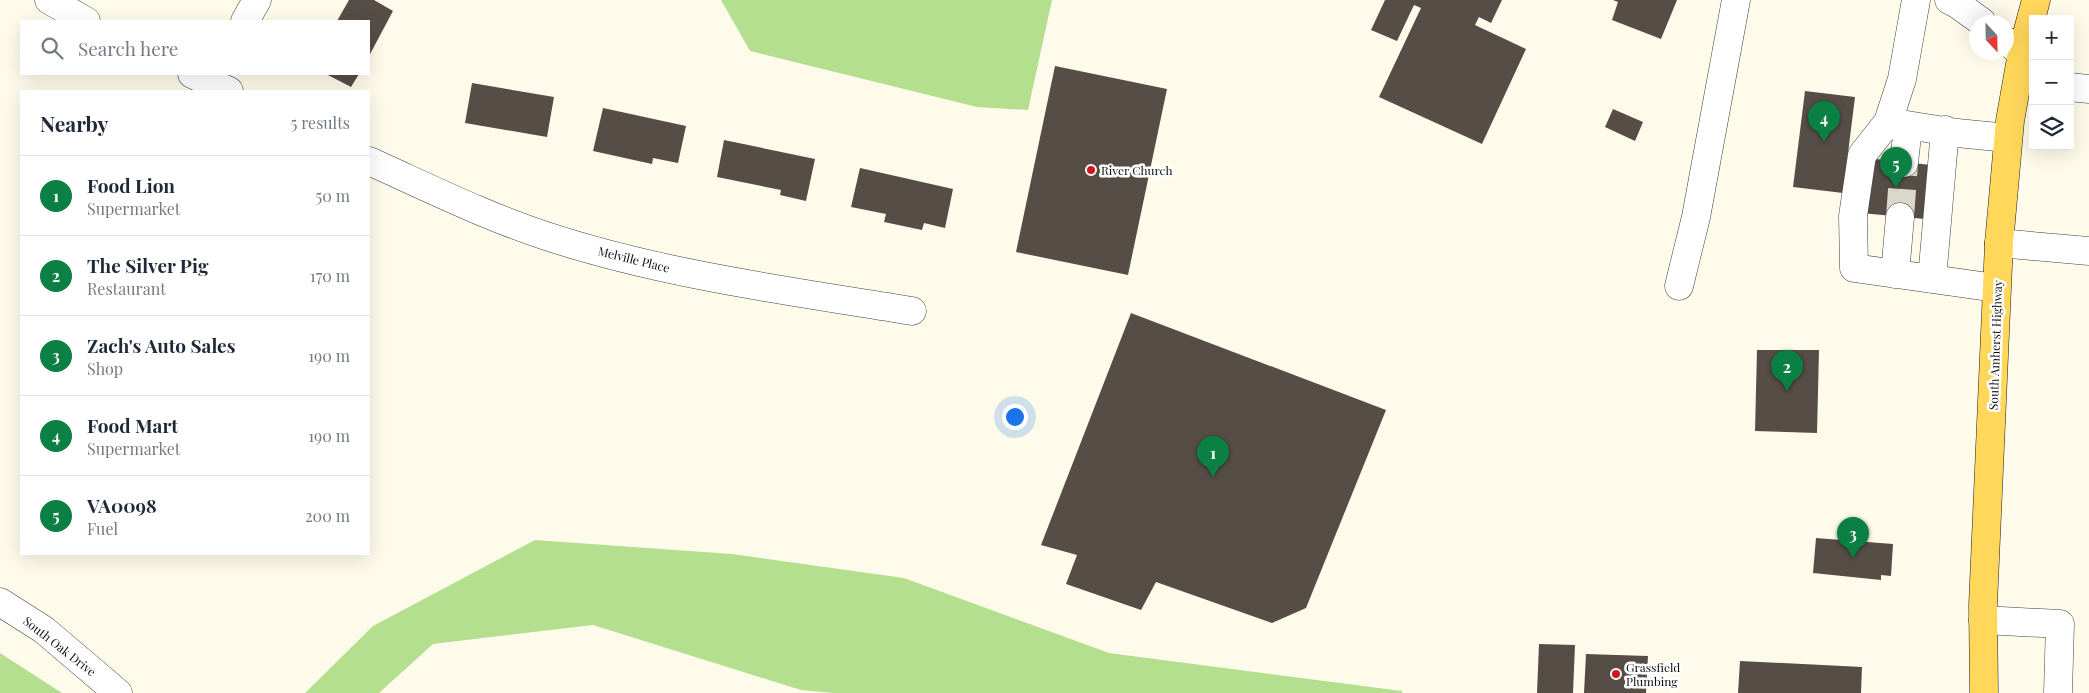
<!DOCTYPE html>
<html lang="en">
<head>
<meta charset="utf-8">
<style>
	body { margin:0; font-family:"Playfair Display",serif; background:#f2f2f3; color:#1f2937 }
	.controls { position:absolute; right:15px; top:15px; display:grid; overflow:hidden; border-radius:0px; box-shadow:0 5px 20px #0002 }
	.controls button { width:45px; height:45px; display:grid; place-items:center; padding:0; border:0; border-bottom:1px solid #e0e1e3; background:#fff; color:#1f2937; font:25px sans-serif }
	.compass { position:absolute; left:1969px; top:15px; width:45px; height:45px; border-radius:50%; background:#fff; box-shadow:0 5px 20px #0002; rotate:158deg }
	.you { position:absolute; left:1014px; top:416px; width:18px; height:18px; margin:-12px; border:4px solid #fff; border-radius:50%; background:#1a73e8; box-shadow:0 0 0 8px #1a73e833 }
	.badge { display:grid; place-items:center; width:32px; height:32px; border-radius:50%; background:#0b8043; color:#fff; font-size:16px; font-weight:700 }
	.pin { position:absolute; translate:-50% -41px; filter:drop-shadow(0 1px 2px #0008) }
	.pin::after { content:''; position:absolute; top:26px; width:18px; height:15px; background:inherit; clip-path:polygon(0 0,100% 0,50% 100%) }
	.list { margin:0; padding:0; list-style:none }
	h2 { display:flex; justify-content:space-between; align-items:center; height:65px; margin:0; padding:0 20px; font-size:21px }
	h2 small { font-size:16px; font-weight:400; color:#747a83 }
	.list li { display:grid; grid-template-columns:32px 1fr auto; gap:15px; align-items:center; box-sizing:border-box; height:80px; padding:0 20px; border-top:1px solid #e0e1e3 }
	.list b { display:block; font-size:19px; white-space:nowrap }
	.list p { margin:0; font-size:16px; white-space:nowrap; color:#747a83 }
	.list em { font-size:16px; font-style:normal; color:#747a83 }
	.icon { flex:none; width:28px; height:28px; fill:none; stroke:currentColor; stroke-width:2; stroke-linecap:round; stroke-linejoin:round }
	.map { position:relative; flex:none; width:2089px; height:693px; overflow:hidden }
	.search { position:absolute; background:#fff; box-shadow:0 5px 20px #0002; left:20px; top:20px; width:350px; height:55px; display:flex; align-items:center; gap:12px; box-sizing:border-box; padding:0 18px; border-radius:0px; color:#747a83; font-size:19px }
	.panel { position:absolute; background:#fff; box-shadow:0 5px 20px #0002; left:20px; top:90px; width:350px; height:465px; border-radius:0px }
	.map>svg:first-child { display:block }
	.forest { fill:#b3df8f }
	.building { fill:#564d47 }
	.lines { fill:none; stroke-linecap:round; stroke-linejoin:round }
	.minor-tunnel { stroke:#dbd7ca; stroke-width:28; stroke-dasharray:28 14; stroke-linecap:butt }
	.minor-casing { stroke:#3f3f3f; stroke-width:29 }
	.major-casing { stroke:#1d1d1d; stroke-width:29 }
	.minor { stroke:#fff; stroke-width:28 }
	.major { stroke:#ffd75b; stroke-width:28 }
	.poi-dot { fill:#c91820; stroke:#fff; stroke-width:2 }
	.labels { text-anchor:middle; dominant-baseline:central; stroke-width:5; stroke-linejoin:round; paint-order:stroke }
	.poi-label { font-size:12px; fill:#0c0c0c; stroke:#fff; text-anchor:start }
	.street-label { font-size:12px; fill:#0c0c0c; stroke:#fff }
</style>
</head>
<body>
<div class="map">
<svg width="2089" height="693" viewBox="0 0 2089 693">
	<rect width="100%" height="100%" fill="#fffbeb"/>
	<path class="forest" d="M721 0H1052L1028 110 977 107 750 51Z
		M535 540 732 554 904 578 1109 653 1402 691V693H833L801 690 593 625 433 644 379 693H305L373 626Z
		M0 653 62 693H0Z"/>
	<path class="building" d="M349 0H374L393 11 369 56V21H337Z
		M1385 0H1502L1491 23 1479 17 1475 25 1526 49 1482 144 1379 97 1421 8 1414 5 1397 41 1371 30Z
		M1613 0H1677L1661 39 1612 20 1618 2Z
		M1055 66 1167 89 1128 275 1016 252Z
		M326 74H359L351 87Z
		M472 83 554 97 547 137 465 123Z
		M1805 91 1855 97 1843 193 1793 187Z
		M603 108 686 126 678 163 653 158 652 164 593 151Z
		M1613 109 1643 122 1635 141 1605 127Z
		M724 140 815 159 806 201 780 195 781 190 717 177Z
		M1867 158 1931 165 1925 219 1861 213Z
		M860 168 953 189 945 228 924 223 922 230 884 222 886 214 851 207Z
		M1131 313 1386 410 1306 608 1272 623 1156 582 1141 610 1066 584 1077 555 1041 545Z
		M1757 350H1819L1817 433 1755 431Z
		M1816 538 1893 544 1891 576 1881 575V580L1813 573Z
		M1539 644 1575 645 1573 693H1537Z
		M1586 654 1648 656 1646 693H1584Z
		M1740 661 1862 667 1861 693H1738Z"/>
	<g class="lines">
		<path class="minor-tunnel" d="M1900 217 1904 163"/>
		<defs>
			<path id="minor" d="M49 0 86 21
				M1916 0 1902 79 1888 122 1862 155 1853 216 1854 268 1996 288
				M1949 0 1957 4 1982 22
				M245 21 257 0
				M2006 41 2033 61
				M192 74 229 91
				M2070 87 2089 89
				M1888 122 1957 133 2008 138
				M369 161C427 187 485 216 546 236 665 275 790 291 912 311
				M1904 163 1908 126
				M1999 243 2089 251
				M1895 274 1900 217
				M1932 279 1945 130
				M1679 286 1696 217 1736 0
				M0 602 44 630 118 693
				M1983 620 2060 624 2058 693"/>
			<path id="major" d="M1984 693 1983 605 1999 243 2010 121 2022 53 2036 0"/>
		</defs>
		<use href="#minor" class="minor-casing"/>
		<use href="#major" class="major-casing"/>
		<use href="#minor" class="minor"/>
		<use href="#major" class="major"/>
	</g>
	<g class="poi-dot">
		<circle cx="1091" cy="170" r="5"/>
		<circle cx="1616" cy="674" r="5"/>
	</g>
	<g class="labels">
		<g class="poi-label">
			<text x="1101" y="170">River Church</text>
			<text x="1626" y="667">Grassfield<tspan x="1626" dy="14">Plumbing</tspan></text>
		</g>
		<g class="street-label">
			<text transform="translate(634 259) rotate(14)">Melville Place</text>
			<text transform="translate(1995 345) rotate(-88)">South Amherst Highway</text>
			<text transform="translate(60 646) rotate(38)">South Oak Drive</text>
		</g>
	</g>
</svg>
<div class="controls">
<button>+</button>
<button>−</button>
<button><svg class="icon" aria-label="layers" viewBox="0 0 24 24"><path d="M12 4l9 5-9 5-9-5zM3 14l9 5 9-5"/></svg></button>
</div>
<svg class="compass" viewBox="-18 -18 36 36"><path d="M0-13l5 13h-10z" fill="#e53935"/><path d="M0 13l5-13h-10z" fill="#747a83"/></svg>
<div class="you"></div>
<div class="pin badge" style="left:1213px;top:477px">1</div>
<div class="pin badge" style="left:1787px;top:391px">2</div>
<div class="pin badge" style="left:1853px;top:558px">3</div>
<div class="pin badge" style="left:1824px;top:142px">4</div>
<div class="pin badge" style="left:1896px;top:188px">5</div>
<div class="search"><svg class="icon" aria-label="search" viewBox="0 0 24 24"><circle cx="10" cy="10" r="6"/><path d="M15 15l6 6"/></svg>Search here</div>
<section class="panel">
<h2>Nearby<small>5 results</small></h2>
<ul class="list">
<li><span class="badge">1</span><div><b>Food Lion</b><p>Supermarket</p></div><em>50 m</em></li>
<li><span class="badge">2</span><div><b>The Silver Pig</b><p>Restaurant</p></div><em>170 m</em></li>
<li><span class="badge">3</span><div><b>Zach's Auto Sales</b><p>Shop</p></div><em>190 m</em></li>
<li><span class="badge">4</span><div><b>Food Mart</b><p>Supermarket</p></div><em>190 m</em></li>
<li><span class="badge">5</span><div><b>VA0098</b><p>Fuel</p></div><em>200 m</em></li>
</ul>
</section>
</div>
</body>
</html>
